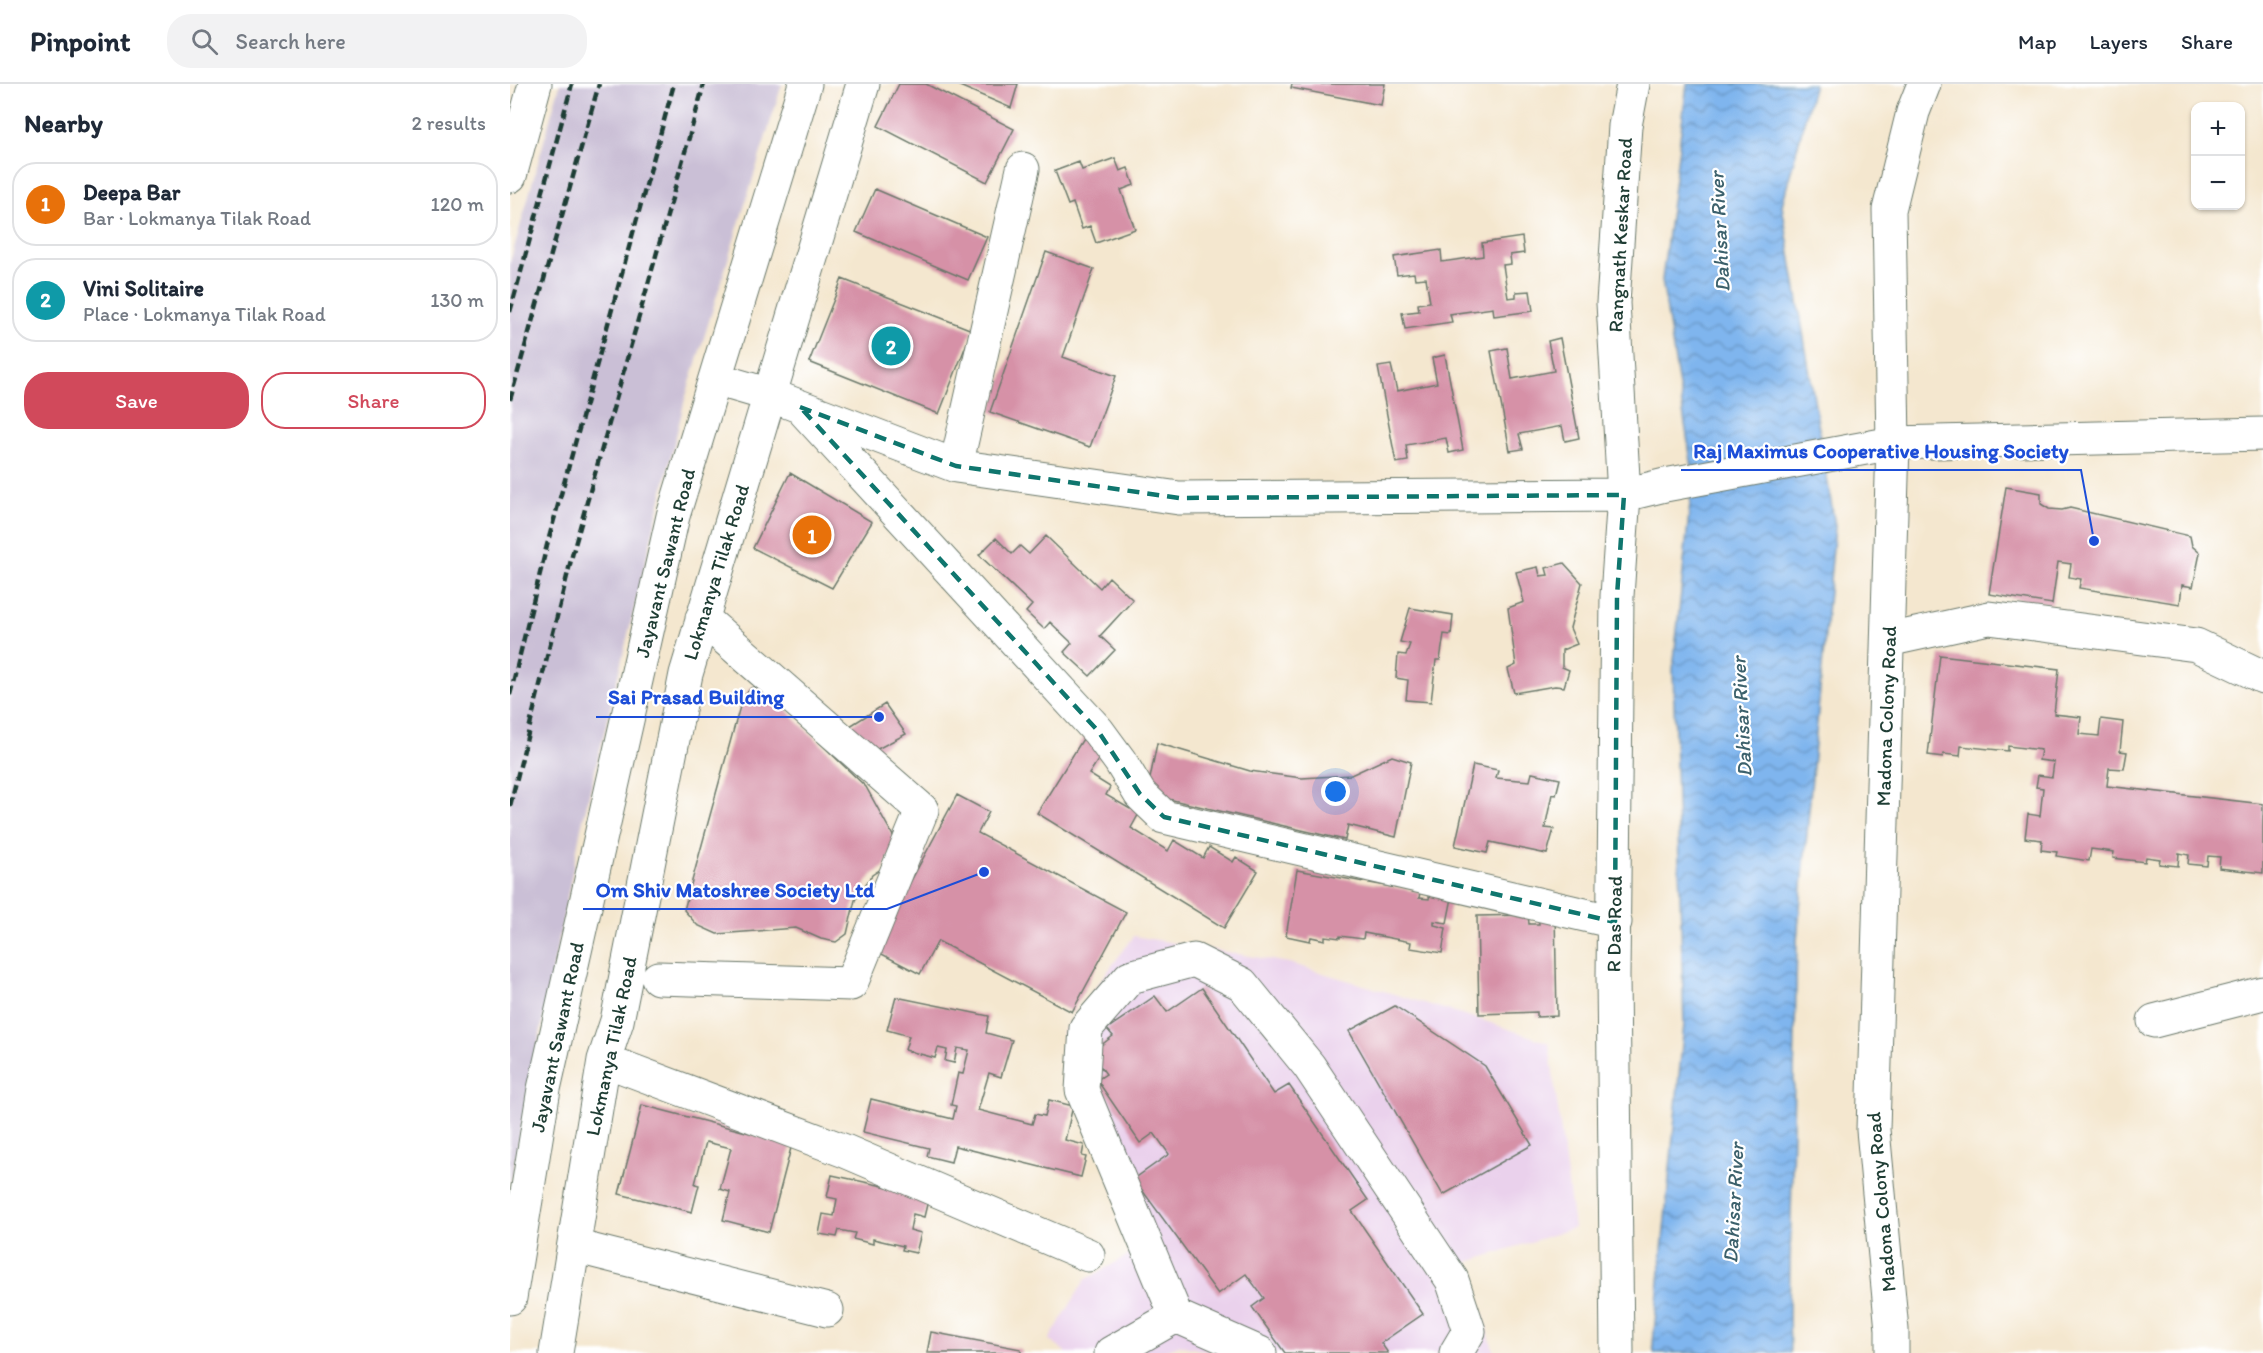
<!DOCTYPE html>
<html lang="en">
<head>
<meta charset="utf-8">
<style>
	body { margin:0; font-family:Itim,sans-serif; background:#f2f2f3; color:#1f2937 }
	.controls { position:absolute; right:18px; top:18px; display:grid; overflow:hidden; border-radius:12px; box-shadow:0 2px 4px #0004 }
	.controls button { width:54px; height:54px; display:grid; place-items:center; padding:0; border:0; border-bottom:2px solid #e0e1e3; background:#fff; color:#1f2937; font:30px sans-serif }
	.you { position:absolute; left:826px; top:708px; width:21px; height:21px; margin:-15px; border:4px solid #fff; border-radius:50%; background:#1a73e8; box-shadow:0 0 0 9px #1a73e833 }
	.badge { display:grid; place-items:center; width:39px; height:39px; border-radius:50%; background:#d1495b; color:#fff; font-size:20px; font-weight:700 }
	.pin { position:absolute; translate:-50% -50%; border:3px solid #fff; box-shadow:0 2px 6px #0006 }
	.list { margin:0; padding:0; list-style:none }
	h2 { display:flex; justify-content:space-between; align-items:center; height:78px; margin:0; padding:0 24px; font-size:26px }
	h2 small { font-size:20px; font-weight:400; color:#747a83 }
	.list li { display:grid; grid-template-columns:39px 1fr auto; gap:18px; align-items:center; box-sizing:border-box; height:84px; margin:0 12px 12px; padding:0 12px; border:2px solid #e0e1e3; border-radius:24px }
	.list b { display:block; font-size:22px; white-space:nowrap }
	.list p { margin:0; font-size:20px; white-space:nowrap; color:#747a83 }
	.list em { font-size:20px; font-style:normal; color:#747a83 }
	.actions { display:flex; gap:12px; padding:18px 24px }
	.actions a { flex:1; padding:14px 0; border:2px solid #d1495b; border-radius:24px; text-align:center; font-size:21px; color:#d1495b }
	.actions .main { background:#d1495b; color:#fff }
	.icon { flex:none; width:33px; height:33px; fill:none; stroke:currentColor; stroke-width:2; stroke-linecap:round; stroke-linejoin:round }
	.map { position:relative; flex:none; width:1753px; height:1269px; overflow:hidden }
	header { display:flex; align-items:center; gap:36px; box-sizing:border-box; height:84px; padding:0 30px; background:#fff; border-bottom:2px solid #e0e1e3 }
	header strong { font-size:28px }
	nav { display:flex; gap:33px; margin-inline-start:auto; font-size:21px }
	.search { width:420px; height:54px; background:#f2f2f3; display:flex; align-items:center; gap:15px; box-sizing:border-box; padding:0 21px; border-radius:24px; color:#747a83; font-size:22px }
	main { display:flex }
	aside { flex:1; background:#fff }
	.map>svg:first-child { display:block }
	.built { fill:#ead1ec }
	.railway { fill:#cabfd6 }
	.water { fill:url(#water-waves); stroke:#4f7991; stroke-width:1.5 }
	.building { fill:#d691a7 }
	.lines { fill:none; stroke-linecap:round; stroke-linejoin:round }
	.minor-casing { stroke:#6a786a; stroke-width:35 }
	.minor { stroke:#fff; stroke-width:33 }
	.rail { stroke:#1f3d34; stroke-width:4.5; stroke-dasharray:9 4.5; stroke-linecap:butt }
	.marked { fill:none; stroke:#0f766e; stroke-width:4.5; stroke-dasharray:12 8; stroke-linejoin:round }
	.labels { text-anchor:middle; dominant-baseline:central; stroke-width:4.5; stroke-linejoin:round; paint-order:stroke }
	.street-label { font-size:20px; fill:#1f3d34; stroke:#fff }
	.water-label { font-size:21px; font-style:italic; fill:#3c616c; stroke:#fff }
	.leader { fill:none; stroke:#1d4ed8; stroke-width:2 }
	.callout-dot { fill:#1d4ed8; stroke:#fff; stroke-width:2 }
	.callout-label { font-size:21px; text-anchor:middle; font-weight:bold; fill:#1d4ed8; stroke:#fff; stroke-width:4.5; stroke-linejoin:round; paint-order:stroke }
</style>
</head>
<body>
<header>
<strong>Pinpoint</strong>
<div class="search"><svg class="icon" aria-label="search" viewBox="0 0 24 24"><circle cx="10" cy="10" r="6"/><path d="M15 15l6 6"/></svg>Search here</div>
<nav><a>Map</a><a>Layers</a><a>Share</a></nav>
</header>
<main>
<aside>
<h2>Nearby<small>2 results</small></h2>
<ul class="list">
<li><span class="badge" style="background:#e8710a">1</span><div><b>Deepa Bar</b><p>Bar · Lokmanya Tilak Road</p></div><em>120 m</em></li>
<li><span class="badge" style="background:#0f9aa8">2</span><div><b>Vini Solitaire</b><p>Place · Lokmanya Tilak Road</p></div><em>130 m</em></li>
</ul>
<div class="actions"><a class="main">Save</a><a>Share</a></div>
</aside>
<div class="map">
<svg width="1753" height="1269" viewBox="0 0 1753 1269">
	<defs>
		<pattern id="water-waves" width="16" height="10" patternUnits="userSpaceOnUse" patternTransform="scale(1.5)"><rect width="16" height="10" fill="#7fb5ee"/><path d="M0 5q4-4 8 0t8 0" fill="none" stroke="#6794c2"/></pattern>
	</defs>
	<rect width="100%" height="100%" fill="#fff"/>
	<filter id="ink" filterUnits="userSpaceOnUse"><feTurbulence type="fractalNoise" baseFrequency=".0167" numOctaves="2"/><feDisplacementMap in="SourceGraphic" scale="12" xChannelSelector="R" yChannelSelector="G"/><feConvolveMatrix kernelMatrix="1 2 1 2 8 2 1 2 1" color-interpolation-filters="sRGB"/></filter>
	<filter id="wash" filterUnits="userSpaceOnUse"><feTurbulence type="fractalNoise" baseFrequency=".008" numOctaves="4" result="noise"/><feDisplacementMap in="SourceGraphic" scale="24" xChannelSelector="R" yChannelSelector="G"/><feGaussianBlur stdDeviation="1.35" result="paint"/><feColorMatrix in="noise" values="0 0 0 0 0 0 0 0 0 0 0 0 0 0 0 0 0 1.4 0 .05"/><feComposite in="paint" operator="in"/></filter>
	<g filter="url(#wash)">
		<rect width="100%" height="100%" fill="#f4e7cf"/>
		<path class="built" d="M624 852 779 879 981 939 1039 959 1064 1144 958 1178 984 1269H704L669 1261 646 1269H557L539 1256 575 1196 624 1168 552 949Z"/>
		<path class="railway" d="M50 0H272L175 315 71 744 0 1101V179Z"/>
		<path class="water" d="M1177 0H1304L1272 121 1325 442 1287 857 1279 1229 1280 1269H1144L1143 1259 1174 940 1163 586 1183 390 1152 196Z"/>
		<g id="blocks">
			<path class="building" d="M389 0H416L504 45 477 98 368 42Z
				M445 0H508L501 24Z
				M782 0H875L871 21 781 4Z
				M605 74 610 87 618 84 624 101 611 106 625 145 586 159 580 142 572 145 563 119 558 121 545 87 569 78 572 86Z
				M365 105 477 153 458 196 346 148Z
				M1012 153 1014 169 1000 171 1001 180 993 181 998 214 1006 213V208L1020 207 1023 227 984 232 983 224 940 230 942 238 895 245 892 229 909 227 908 220 920 218 916 194 905 195 904 189 887 191 884 173 931 166 932 178 973 172 972 159Z
				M536 168 584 185 553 273 606 292 580 363 480 328Z
				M332 195 462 246 429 330 299 278Z
				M1050 254 1069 354 1055 357 1052 342 1009 350 1013 365 1000 367 981 267 997 264 1002 295 1044 287 1038 257Z
				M935 271 953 366 939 369 936 354 896 361 898 377 886 379 868 283 881 281 887 307 927 299 922 274Z
				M280 389 362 438 322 504 243 464Z
				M1496 403 1531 409V420L1539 425 1552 426 1560 424 1680 452 1682 462 1690 469 1683 503 1672 501 1670 520 1569 504 1571 495 1559 493 1561 480 1548 478 1542 520 1479 510Z
				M536 452 590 504 599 493 623 516 590 552 605 566 580 592 554 568 562 559 540 538 534 545 516 528 522 521 469 471 486 454 502 470 510 462 519 470Z
				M1054 479 1072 499 1060 544 1067 560 1052 566V583L1059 586 1054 603 1045 602 1004 609 998 585 1006 581 998 524 1014 518 1006 488 1028 483 1030 492 1038 491 1036 484Z
				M900 524 943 531 941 551 934 550 930 576H926L921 618 896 616 898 596 886 594 888 570 896 571 900 560 890 558Z
				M1430 571 1549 585 1544 630 1571 633 1569 650 1589 652 1591 635 1613 638 1610 667 1617 668 1614 685 1599 684 1597 702 1753 720V789L1709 784 1710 773 1698 772 1697 782 1678 780 1679 771 1669 769 1668 782 1649 780 1650 775 1636 773 1635 778 1603 774 1604 768 1581 765 1579 777 1546 772 1547 768 1531 766 1532 756 1515 754 1518 730 1530 732 1533 704 1526 703 1528 691 1542 693 1544 678 1529 676 1531 666 1498 662V667L1451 662 1450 672 1434 670 1433 673 1418 671Z
				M255 602 286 636 356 703 383 752 385 763 374 783 362 791 345 816 337 850 326 858 311 855 286 844 207 850 187 841 174 826 232 615 241 604Z
				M375 620 396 650 356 671 332 647Z
				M576 650 597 662 579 690 600 703 596 711 620 725 624 718 633 722 621 744 658 767 664 756 693 774 699 763 723 778 726 773 748 787 714 844 527 729Z
				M647 659 740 687 792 694 841 691 882 672 901 678 886 753 838 741 835 756 637 710Z
				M963 681 988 686 986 694 1020 697 1022 689 1050 695 1046 711 1042 710 1035 744 1044 745 1037 770 980 758 977 769 945 762Z
				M447 711 479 728 468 749 616 828 562 928 428 857 410 890 364 866Z
				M787 786 910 808 909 814 919 815 920 810 942 814 937 839 924 837V841L936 844 932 869 900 864 901 858 854 849 853 855 830 852V854L815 852V856L801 853 800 857 776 852Z
				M1028 830H1045L1047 932 1027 933V928L969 930 967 832 1018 831 1019 840H1029Z
				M692 904 764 1010 779 1001 858 1116 842 1127 913 1230 871 1259 878 1269H775L742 1223 754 1214 736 1190 708 1210 624 1095 659 1070 644 1049 630 1059 587 996 596 990 581 969 603 952 597 945 645 912 657 928Z
				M386 913 479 932 476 949 502 956 491 993 479 989 468 1026 522 1040 525 1030 535 1032 539 1016 563 1022 555 1056 574 1061 572 1072 576 1073 571 1093 445 1062 441 1078 417 1072 419 1064 353 1048 361 1015 443 1035 446 1022 441 1021 448 989 453 990 459 966 447 964 444 979 435 977 437 966 428 964 425 974 395 966 399 952 377 946Z
				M885 922 975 982 1022 1061 933 1111 839 947Z
				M132 1021 282 1060 259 1148 213 1136 220 1108 210 1105 221 1064 196 1058 185 1100 189 1101 182 1128 109 1110Z
				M322 1091 419 1112 414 1133 403 1130 400 1146 411 1149 406 1169 392 1166 393 1162 363 1155V1160L343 1155 345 1149 329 1146 327 1153 309 1150 313 1130 324 1132 327 1115 317 1113Z
				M421 1248 511 1265V1269H417Z"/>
		</g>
	</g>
	<g filter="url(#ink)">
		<use href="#blocks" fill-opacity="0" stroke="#6a786a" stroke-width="1.5"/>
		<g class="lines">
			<defs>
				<path id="minor" d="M0 92 25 0
					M205 295 260 311 446 382 669 414 1114 411 1155 401 1383 359 1753 350
					M295 328 588 647 610 677 630 710 654 733 1105 838
					M446 382 513 85
					M1378 556 1479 534 1686 561 1753 593
					M148 894 341 900 412 726 192 534
					M1644 937 1753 909
					M94 976 335 1067 578 1171
					M64 1162 317 1226
					M0 1214 34 1005 163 432 295 0
					M666 1232 572 1006 576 944 620 893 684 876 732 900 799 982 942 1196 959 1247 946 1269
					M46 1269 94 976 107 937 176 590 353 0
					M601 1269 666 1232 750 1269
					M1107 1269 1103 892 1107 512 1114 411 1103 219 1115 42 1123 0
					M1382 1269V1246L1363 1046 1383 359 1379 126 1403 28 1414 0"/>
			</defs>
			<use href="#minor" class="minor-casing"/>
			<use href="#minor" class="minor"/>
			<path class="rail" d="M0 228 62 0
				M0 316 89 0
				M0 611 37 461 164 0
				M0 722 63 468 194 0"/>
		</g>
	</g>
	<path class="marked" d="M290 323 446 382 669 414 1114 411 1107 512 1105 838 654 733 630 710 588 647Z"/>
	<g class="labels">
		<g class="street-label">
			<text transform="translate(1110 151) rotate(-87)">Rangnath Keskar Road</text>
			<text transform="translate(155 479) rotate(-76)">Jayavant Sawant Road</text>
			<text transform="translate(206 488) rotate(-73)">Lokmanya Tilak Road</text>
			<text transform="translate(1376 632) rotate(-88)">Madona Colony Road</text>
			<text transform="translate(1104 840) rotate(-89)">R Das Road</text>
			<text transform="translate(47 953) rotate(-78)">Jayavant Sawant Road</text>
			<text transform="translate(101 962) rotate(-78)">Lokmanya Tilak Road</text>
			<text transform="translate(1371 1118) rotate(-95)">Madona Colony Road</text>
		</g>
		<g class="water-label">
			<text transform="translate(1209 148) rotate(-93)">Dahisar River</text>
			<text transform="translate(1231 633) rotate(-93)">Dahisar River</text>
			<text transform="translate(1223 1119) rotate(-87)">Dahisar River</text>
		</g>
	</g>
	<path class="leader" d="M1584 457L1571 386H1171M369 633L286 633H86M474 788L377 825H73"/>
	<g class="callout-dot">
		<circle cx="1584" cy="457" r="6"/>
		<circle cx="369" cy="633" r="6"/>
		<circle cx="474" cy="788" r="6"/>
	</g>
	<g class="callout-label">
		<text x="1371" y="374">Raj Maximus Cooperative Housing Society</text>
		<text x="186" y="620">Sai Prasad Building</text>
		<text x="225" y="813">Om Shiv Matoshree Society Ltd</text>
	</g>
</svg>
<div class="controls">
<button>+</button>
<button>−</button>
</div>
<div class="you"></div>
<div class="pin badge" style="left:302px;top:451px;background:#e8710a">1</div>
<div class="pin badge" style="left:381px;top:262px;background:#0f9aa8">2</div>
</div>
</main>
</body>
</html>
